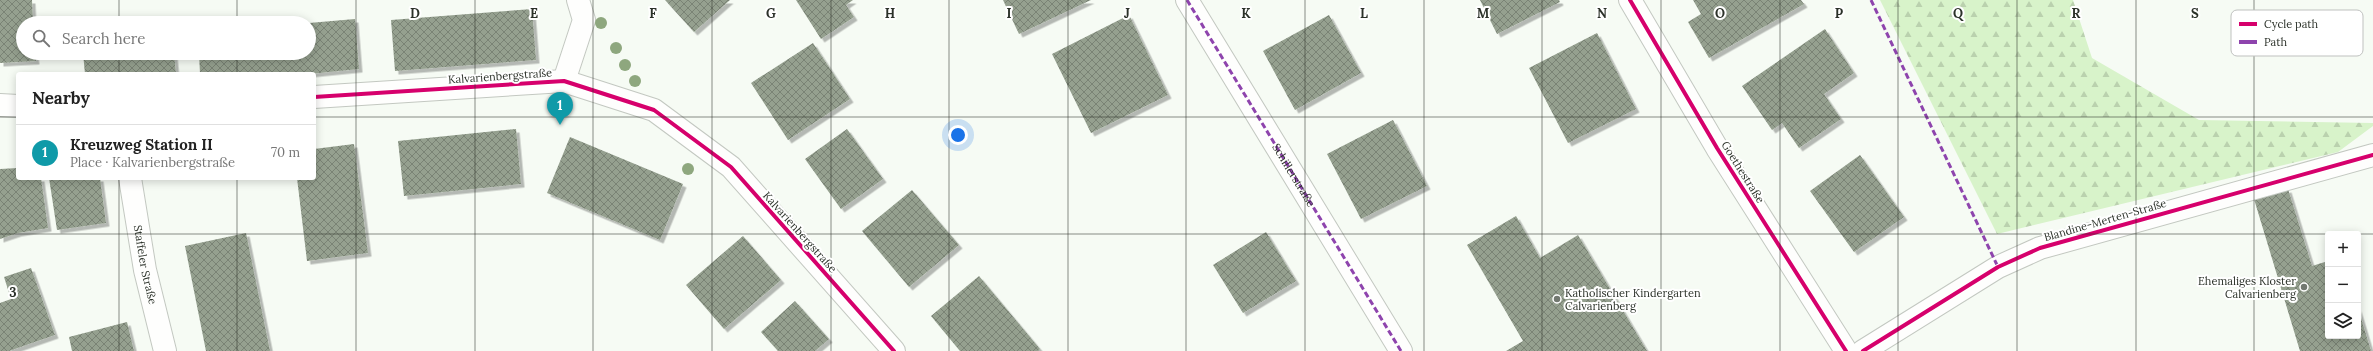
<!DOCTYPE html>
<html lang="en">
<head>
<meta charset="utf-8">
<style>
	body { margin:0; font-family:Lora,serif; background:#f6f6f6; color:#222 }
	.controls { position:absolute; right:12px; bottom:12px; display:grid; overflow:hidden; border-radius:4px; box-shadow:0 2px 10px #0003 }
	.controls button { width:36px; height:36px; display:grid; place-items:center; padding:0; border:0; border-bottom:1px solid #e0e0e0; background:#fff; color:#222; font:20px sans-serif }
	.you { position:absolute; left:958px; top:135px; width:14px; height:14px; margin:-10px; border:3px solid #fff; border-radius:50%; background:#1a73e8; box-shadow:0 0 0 6px #1a73e833 }
	.badge { display:grid; place-items:center; width:26px; height:26px; border-radius:50%; background:#727870; color:#fff; font-size:13px; font-weight:700 }
	.pin { position:absolute; translate:-50% -33px; filter:drop-shadow(0 1px 2px #0008) }
	.pin::after { content:''; position:absolute; top:21px; width:14px; height:12px; background:inherit; clip-path:polygon(0 0,100% 0,50% 100%) }
	.list { margin:0; padding:0; list-style:none }
	h2 { display:flex; justify-content:space-between; align-items:center; height:52px; margin:0; padding:0 16px; font-size:17px }
	h2 small { font-size:13px; font-weight:400; color:#767676 }
	.list li { display:grid; grid-template-columns:26px 1fr auto; gap:12px; align-items:center; box-sizing:border-box; height:56px; padding:0 16px; border-top:1px solid #e0e0e0 }
	.list b { display:block; font-size:15px; white-space:nowrap }
	.list p { margin:0; font-size:13px; white-space:nowrap; color:#767676 }
	.list em { font-size:13px; font-style:normal; color:#767676 }
	.icon { flex:none; width:22px; height:22px; fill:none; stroke:currentColor; stroke-width:2; stroke-linecap:round; stroke-linejoin:round }
	.map { position:relative; flex:none; width:2373px; height:351px; overflow:hidden }
	.search { position:absolute; background:#fff; box-shadow:0 2px 10px #0003; left:16px; top:16px; width:300px; height:44px; display:flex; align-items:center; gap:10px; box-sizing:border-box; padding:0 14px; border-radius:22px; color:#767676; font-size:15px }
	.panel { position:absolute; background:#fff; box-shadow:0 2px 10px #0003; left:16px; top:72px; width:300px; height:108px; border-radius:4px }
	.map>svg:first-child { display:block }
	.forest { fill:url(#forest-firs) }
	.building { fill:url(#building-cross-hatch); filter:url(#shadow) }
	.lines { fill:none; stroke-linecap:round; stroke-linejoin:round }
	.street-casing { stroke:#c3c8c1; stroke-width:24 }
	.street { stroke:#fefefd; stroke-width:22 }
	.quiet { stroke:#8e44ad; stroke-width:3; stroke-dasharray:6 3; stroke-linecap:butt }
	.cycleway-casing { stroke:#fff; stroke-width:6 }
	.cycleway { stroke:#d6006c; stroke-width:4 }
	.tree { fill:#8ea77e }
	.grid { fill:none; stroke:#2b3129; stroke-width:1; stroke-opacity:0.55 }
	.poi-dot { fill:#727870; stroke:#fff; stroke-width:1.5 }
	.labels { text-anchor:middle; dominant-baseline:central; stroke-width:4; stroke-linejoin:round; paint-order:stroke }
	.street-label { font-size:11px; fill:#2b3129; stroke:#fff }
	.poi-label { font-size:11px; fill:#2b3129; stroke:#fff; text-anchor:end }
	.key { fill:#fff; stroke:#bfc1bf; stroke-width:1 }
	.key-label { font-size:11px; fill:#2b3129 }
	.grid-label { font-size:13px; text-anchor:middle; font-weight:bold; fill:#2b3129; stroke:#fff; stroke-width:4; stroke-linejoin:round; paint-order:stroke }
</style>
</head>
<body>
<div class="map">
<svg width="2373" height="351" viewBox="0 0 2373 351">
	<defs>
		<pattern id="forest-firs" width="22" height="20" patternUnits="userSpaceOnUse"><rect width="22" height="20" fill="#d8f3ca"/><path d="M5 1l3.5 6h-7zM16 11l3.5 6h-7z" fill="#bad1ae"/></pattern>
		<pattern id="building-cross-hatch" width="8" height="8" patternUnits="userSpaceOnUse"><rect width="8" height="8" fill="#95a08f"/><path d="M0 0l8 8M0 8l8-8" fill="none" stroke="#7a8375"/></pattern>
		<filter id="shadow"><feDropShadow dx="3.5" dy="3.5" stdDeviation="0" flood-color="#0004"/></filter>
	</defs>
	<rect width="100%" height="100%" fill="#f6fbf4"/>
	<path class="forest" d="M1880 0H2073L2092 58 2199 120 2373 123V126L2338 152 1997 234Z"/>
	<path class="building" d="M0 0H32L33 23H23V53H35L36 61 0 63Z
		M665 0H730L694 32Z
		M796 0H853L846 5 854 17 821 39Z
		M1003 0H1091L1019 34Z
		M1480 0H1559L1560 2 1497 34Z
		M1693 0H1801L1804 4 1709 58 1688 22 1701 14Z
		M532 9 536 60 395 71 391 20Z
		M1129 15 1168 95 1091 133 1052 54Z
		M1329 15 1361 73 1295 110 1263 51Z
		M355 19 359 69 309 74H200L199 53H309V23Z
		M1825 29 1854 73 1824 94 1841 119 1799 148 1782 123 1772 130 1742 86Z
		M1597 33 1636 109 1568 143 1529 68Z
		M813 43 850 99 788 140 751 83Z
		M83 53H174L176 74H85Z
		M1393 120 1427 186 1361 219 1327 154Z
		M516 129 521 184 404 196 398 141Z
		M847 129 883 179 841 209 805 159Z
		M570 137 683 184 660 240 547 193Z
		M354 144 368 253 307 261 297 178H314V149Z
		M1860 155 1904 217 1854 252 1810 191Z
		M18 168V178H41L48 228 18 233 0 239V169Z
		M49 178H100L106 223 57 230Z
		M2288 189 2312 266 2328 261V336H2358V308L2371 351H2300L2254 199Z
		M912 190 959 245 909 287 862 231Z
		M1516 216 1540 258 1578 235 1647 351H1506L1523 341 1467 245Z
		M1266 232 1296 281 1243 313 1213 265Z
		M246 233 270 351H206L185 246Z
		M743 236 781 280 724 329 686 285Z
		M31 268 55 335 9 351H0V303L11 299 4 277Z
		M979 276 1040 349 1038 351H960L931 316Z
		M795 301 829 339 815 351H778L761 332Z
		M127 322 134 351H72L69 337Z"/>
	<g class="lines">
		<defs>
			<g id="street">
				<path id="s1" d="M1187 0 1401 351"/>
				<path d="M1630 0 1717 148 1846 351"/>
				<path d="M564 81 584 20 578 0"/>
				<path d="M314 97 564 81 654 110 731 167 894 351"/>
				<path d="M0 105 18 106"/>
				<path id="s2" d="M130 178 145 270 165 351"/>
				<path d="M1863 351 1998 267 2040 248 2373 155"/>
			</g>
		</defs>
		<use href="#street" class="street-casing"/>
		<use href="#street" class="street"/>
		<path class="quiet" d="M1187 0 1401 351
			M1871 0 1998 267"/>
		<defs>
			<path id="cycleway" d="M1630 0 1717 148 1846 351
				M314 97 564 81 654 110 731 167 894 351
				M1863 351 1998 267 2040 248 2373 155"/>
		</defs>
		<use href="#cycleway" class="cycleway-casing"/>
		<use href="#cycleway" class="cycleway"/>
	</g>
	<g class="tree">
		<circle cx="601" cy="23" r="6"/>
		<circle cx="616" cy="48" r="6"/>
		<circle cx="625" cy="65" r="6"/>
		<circle cx="635" cy="81" r="6"/>
		<circle cx="688" cy="169" r="6"/>
	</g>
	<path class="grid" d="M119 0V23M237 0V23M356 0V351M475 0V351M593 0V351M712 0V351M831 0V351M949 0V351M1068 0V351M1186 0V351M1305 0V351M1424 0V351M1542 0V351M1661 0V351M1780 0V351M1898 0V351M2017 0V351M2136 0V351M2254 0V351M119 53V74M237 53V74M0 117H18M314 117H2373M119 178V351M237 178V351M0 234H2328M2328 234H2358M2358 234H2373"/>
	<g class="poi-dot">
		<circle cx="2304" cy="287" r="4"/>
		<circle cx="1557" cy="299" r="4"/>
	</g>
	<g class="labels">
		<g class="street-label">
			<text transform="translate(500 76) rotate(-4)">Kalvarienbergstraße</text>
			<text transform="translate(1743 172) rotate(58)">Goethestraße</text>
			<text stroke="none"><textPath href="#s1" startOffset="205">Schillerstraße</textPath></text>
			<text transform="translate(2105 220) rotate(-16)">Blandine-Merten-Straße</text>
			<text transform="translate(800 232) rotate(48)">Kalvarienbergstraße</text>
			<text stroke="none"><textPath href="#s2" startOffset="88">Staffeler Straße</textPath></text>
		</g>
		<g class="poi-label">
			<text x="2296" y="281">Ehemaliges Kloster<tspan x="2296" dy="13">Calvarienberg</tspan></text>
			<text x="1565" y="293" text-anchor="start">Katholischer Kindergarten<tspan x="1565" dy="13">Calvarienberg</tspan></text>
		</g>
	</g>
	<rect x="2231" y="10" width="132" height="46" rx="6" class="key"/>
	<rect x="2239" y="22" width="18" height="4" fill="#d6006c"/>
	<rect x="2239" y="40" width="18" height="4" fill="#8e44ad"/>
	<g class="key-label">
		<text x="2264" y="28">Cycle path</text>
		<text x="2264" y="46">Path</text>
	</g>
	<g class="grid-label">
		<text x="415" y="18">D</text>
		<text x="534" y="18">E</text>
		<text x="653" y="18">F</text>
		<text x="771" y="18">G</text>
		<text x="890" y="18">H</text>
		<text x="1009" y="18">I</text>
		<text x="1127" y="18">J</text>
		<text x="1246" y="18">K</text>
		<text x="1364" y="18">L</text>
		<text x="1483" y="18">M</text>
		<text x="1602" y="18">N</text>
		<text x="1720" y="18">O</text>
		<text x="1839" y="18">P</text>
		<text x="1958" y="18">Q</text>
		<text x="2076" y="18">R</text>
		<text x="2195" y="18">S</text>
		<text x="13" y="297">3</text>
	</g>
</svg>
<div class="controls">
<button>+</button>
<button>−</button>
<button><svg class="icon" aria-label="layers" viewBox="0 0 24 24"><path d="M12 4l9 5-9 5-9-5zM3 14l9 5 9-5"/></svg></button>
</div>
<div class="you"></div>
<div class="pin badge" style="left:560px;top:125px;background:#0f9aa8">1</div>
<div class="search"><svg class="icon" aria-label="search" viewBox="0 0 24 24"><circle cx="10" cy="10" r="6"/><path d="M15 15l6 6"/></svg>Search here</div>
<section class="panel">
<h2>Nearby<small></small></h2>
<ul class="list">
<li><span class="badge" style="background:#0f9aa8">1</span><div><b>Kreuzweg Station II</b><p>Place · Kalvarienbergstraße</p></div><em>70 m</em></li>
</ul>
</section>
</div>
</body>
</html>
